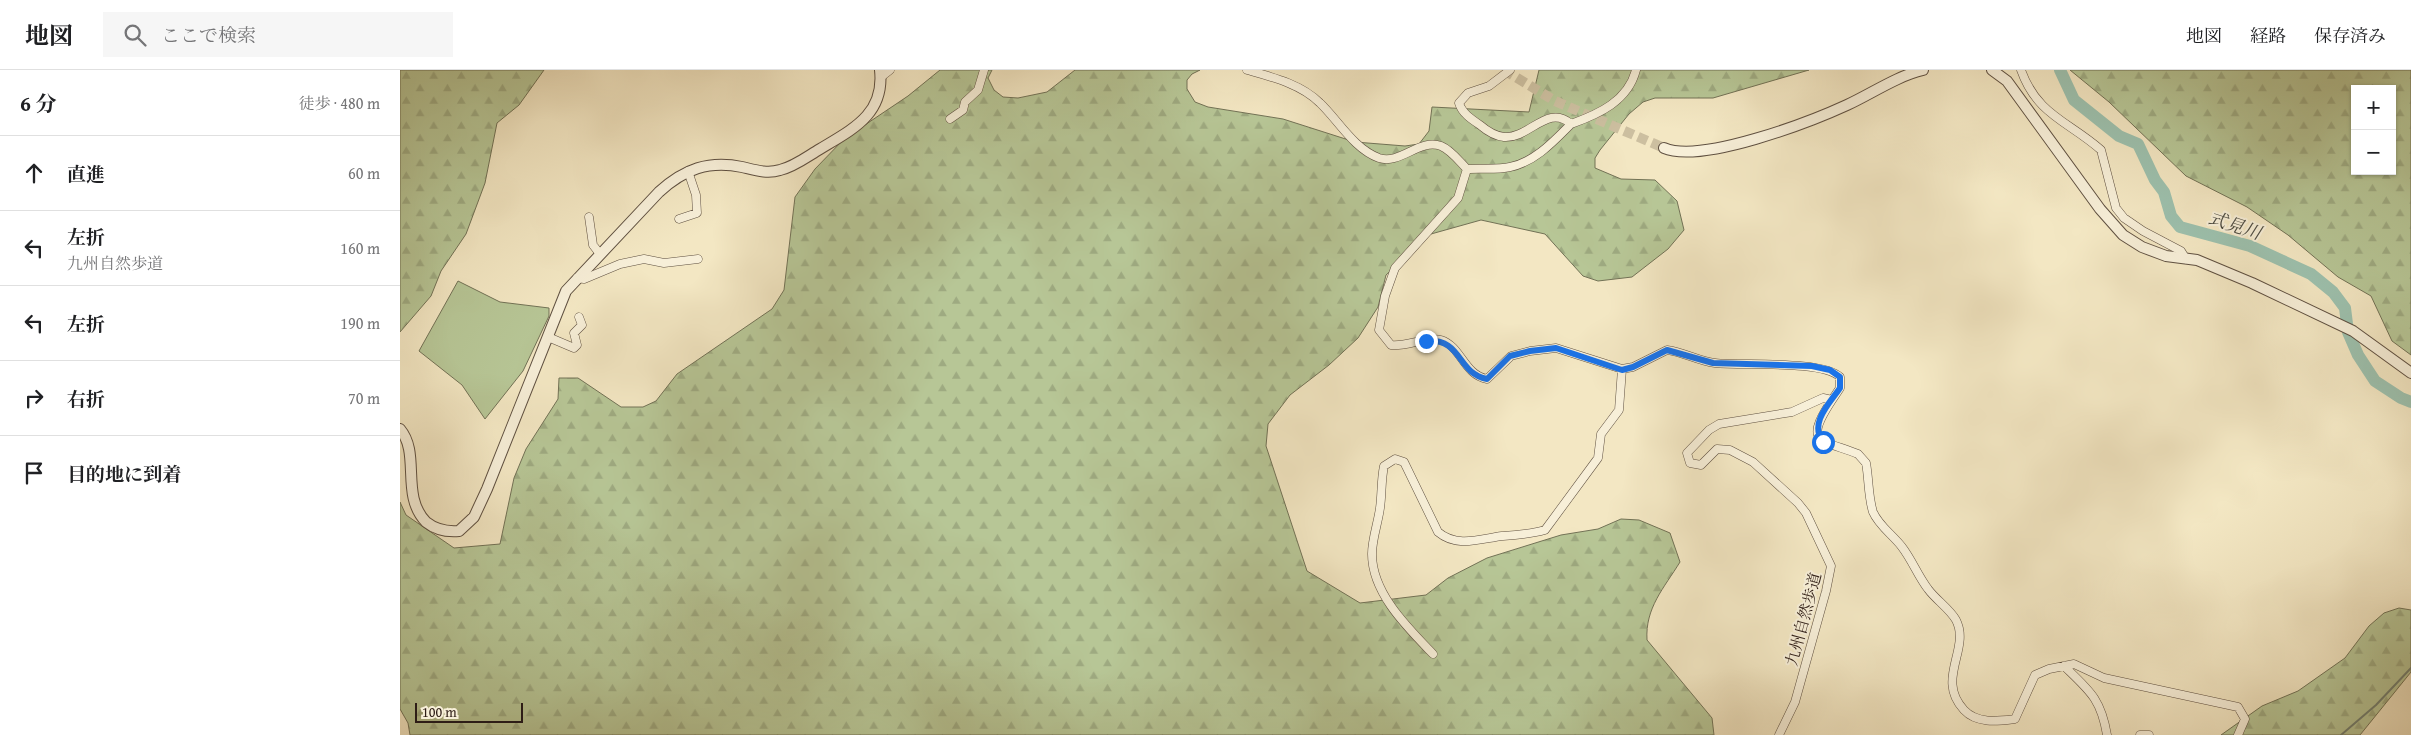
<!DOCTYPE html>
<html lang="ja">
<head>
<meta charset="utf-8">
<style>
	body { margin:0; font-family:"Gentium Book Plus","Noto Serif JP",serif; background:#f6f6f6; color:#202124 }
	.controls { position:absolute; right:15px; top:15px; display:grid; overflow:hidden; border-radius:0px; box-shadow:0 1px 4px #0004 }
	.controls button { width:45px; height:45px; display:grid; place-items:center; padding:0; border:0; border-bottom:1px solid #e0e0e0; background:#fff; color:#202124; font:25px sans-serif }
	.scale { position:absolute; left:15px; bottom:12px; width:108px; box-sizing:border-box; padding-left:5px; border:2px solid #2e1d16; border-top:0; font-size:14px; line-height:18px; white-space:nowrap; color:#2e1d16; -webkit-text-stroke:4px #f7efd8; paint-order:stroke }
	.stop { position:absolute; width:15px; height:15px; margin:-11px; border:4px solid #1a73e8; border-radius:50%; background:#fff }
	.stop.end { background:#1a73e8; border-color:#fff; box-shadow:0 1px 5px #0008 }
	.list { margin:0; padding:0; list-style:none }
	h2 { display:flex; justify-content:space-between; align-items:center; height:65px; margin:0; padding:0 20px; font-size:21px }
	h2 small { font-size:16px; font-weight:400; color:#757577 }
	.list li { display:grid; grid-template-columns:32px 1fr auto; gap:15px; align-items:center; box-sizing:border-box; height:75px; padding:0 20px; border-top:1px solid #e0e0e0 }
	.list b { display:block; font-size:19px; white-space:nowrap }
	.list p { margin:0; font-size:16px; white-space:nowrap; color:#757577 }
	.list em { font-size:16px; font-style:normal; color:#757577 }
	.icon { flex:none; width:28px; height:28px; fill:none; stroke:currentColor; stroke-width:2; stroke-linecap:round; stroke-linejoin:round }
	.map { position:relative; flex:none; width:2011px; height:665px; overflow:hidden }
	header { display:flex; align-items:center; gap:30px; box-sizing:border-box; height:70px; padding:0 25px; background:#fff; border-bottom:1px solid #e0e0e0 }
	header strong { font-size:24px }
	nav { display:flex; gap:28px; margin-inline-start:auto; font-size:18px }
	.search { width:350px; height:45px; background:#f6f6f6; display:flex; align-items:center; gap:12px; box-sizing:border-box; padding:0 18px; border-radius:0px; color:#757577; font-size:19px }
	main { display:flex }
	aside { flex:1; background:#fff }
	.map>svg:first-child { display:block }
	.forest { fill:url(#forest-firs); stroke:#727256; fill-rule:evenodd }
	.garden { fill:#b7c696; stroke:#727256 }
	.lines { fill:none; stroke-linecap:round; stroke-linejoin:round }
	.stream { stroke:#717f71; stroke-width:2 }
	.river { stroke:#9dc1ae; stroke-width:12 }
	.tertiary-tunnel { stroke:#ccbfa0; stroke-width:10; stroke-dasharray:10 5; stroke-linecap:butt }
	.minor-casing { stroke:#5f5041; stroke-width:9 }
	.tertiary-casing { stroke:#5f5041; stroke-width:12 }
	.minor { stroke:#f7efd8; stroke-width:8 }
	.tertiary { stroke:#f7efd8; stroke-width:10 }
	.route { stroke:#1a73e8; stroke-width:6 }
	.labels { text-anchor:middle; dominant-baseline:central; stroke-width:4; stroke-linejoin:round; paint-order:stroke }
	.street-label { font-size:16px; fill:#2e1d16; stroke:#f7efd8 }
	.water-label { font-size:18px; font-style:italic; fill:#4f4e44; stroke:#f7efd8 }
</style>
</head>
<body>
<header>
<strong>地図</strong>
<div class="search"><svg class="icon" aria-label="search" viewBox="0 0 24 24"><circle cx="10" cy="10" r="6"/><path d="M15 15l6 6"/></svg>ここで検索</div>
<nav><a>地図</a><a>経路</a><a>保存済み</a></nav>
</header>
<main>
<aside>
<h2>6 分<small>徒歩 · 480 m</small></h2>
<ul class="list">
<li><svg class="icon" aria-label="ahead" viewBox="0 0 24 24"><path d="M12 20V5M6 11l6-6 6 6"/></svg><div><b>直進</b></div><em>60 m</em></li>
<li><svg class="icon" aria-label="left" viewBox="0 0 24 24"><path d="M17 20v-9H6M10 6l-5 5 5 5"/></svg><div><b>左折</b><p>九州自然歩道</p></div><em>160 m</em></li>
<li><svg class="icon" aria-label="left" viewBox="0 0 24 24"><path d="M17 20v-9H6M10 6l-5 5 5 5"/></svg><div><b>左折</b></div><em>190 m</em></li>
<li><svg class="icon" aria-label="right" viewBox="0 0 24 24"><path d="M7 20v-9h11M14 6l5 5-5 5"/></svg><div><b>右折</b></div><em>70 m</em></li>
<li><svg class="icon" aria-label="arrive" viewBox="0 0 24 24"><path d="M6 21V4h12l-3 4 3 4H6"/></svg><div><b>目的地に到着</b></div></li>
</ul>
</aside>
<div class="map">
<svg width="2011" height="665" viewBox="0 0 2011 665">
	<defs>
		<pattern id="forest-firs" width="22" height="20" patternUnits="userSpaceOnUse" patternTransform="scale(1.25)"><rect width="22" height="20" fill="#b7c696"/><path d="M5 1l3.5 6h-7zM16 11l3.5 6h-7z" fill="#9eaa81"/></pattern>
	</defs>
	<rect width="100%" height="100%" fill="#f3e7c3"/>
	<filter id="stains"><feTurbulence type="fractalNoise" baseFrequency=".004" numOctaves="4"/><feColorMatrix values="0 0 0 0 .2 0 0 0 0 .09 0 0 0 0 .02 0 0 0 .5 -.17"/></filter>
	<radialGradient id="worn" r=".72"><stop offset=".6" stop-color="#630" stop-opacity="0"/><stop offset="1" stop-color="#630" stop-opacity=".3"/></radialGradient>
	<path class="forest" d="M0 0H144L119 35 97 53 85 113 66 164 41 201 31 226 0 262Z
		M540 0H592L588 8 594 20 603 27 618 28 647 22 675 0H800L792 4 787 10V19L795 32 808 37 883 49 955 72 1005 76 1019 74 1029 61 1032 37 1129 42 1139 0H1409L1313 28H1255L1243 32 1229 44 1200 80 1195 88V98L1221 109 1255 110 1277 131 1284 160 1268 179 1232 207 1198 211 1183 206 1145 164 1081 150 1031 164 986 205 978 237 958 268 929 295 890 325 868 354 866 376 907 501 960 533 1026 525 1048 508 1087 488 1161 465 1198 459 1221 449 1239 450 1270 463 1280 492C1264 518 1245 538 1247 570L1312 648 1314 665H10L8 653 0 639V432L6 445 54 478 100 474 114 408 126 379 158 329 159 308H178L221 337H243L256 331 277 304 372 239 384 220 395 127 415 99 444 69 508 26Z
		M1670 0H2011V285L1992 271 1971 226 1938 207 1888 165 1847 137 1786 106 1709 32ZM1955 19H1992V101H1955Z
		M1999 538 2011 540V602L1960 665H1821L1862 636 1898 621 1945 588 1969 556 1984 543Z"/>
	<path class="garden" d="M58 211 100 232 149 238V246L123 301 85 349 62 315 19 281Z"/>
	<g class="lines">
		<path class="stream" d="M1941 665 1976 635 2011 598"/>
		<path class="river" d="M1660 0 1674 30 1719 66 1738 74 1755 110 1764 122 1771 146 1780 157 1850 176 1911 204 1933 222 1945 238 1948 262 1958 285 1975 311 2001 328 2011 332"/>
		<path class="tertiary-tunnel" d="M1104 0 1155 31 1264 78"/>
		<defs>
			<path id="minor" d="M847 0C872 7 901 14 920 33 938 50 954 79 979 88 1001 95 1019 68 1041 76 1051 80 1059 91 1067 99
				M1621 0C1637 45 1668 51 1701 80L1716 138 1724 148 1743 161 1781 181 1786 189
				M481 7 490 0
				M550 49 563 40 565 32 578 20 584 0
				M1171 54C1199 44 1228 31 1236 0
				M1067 99 1058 128 995 198 985 226 979 260 991 275C1007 277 1027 266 1041 270 1061 276 1064 305 1087 309L1111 286 1130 281 1156 278 1222 299 1233 297 1267 280C1284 282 1298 291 1315 293 1343 296 1423 290 1440 307V318L1432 330 1423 328 1392 342 1319 354 1309 360 1287 383 1290 393 1301 395 1317 379 1330 380 1353 392 1398 433 1406 443 1431 496 1426 521 1395 632 1379 665
				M1067 99C1081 98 1097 100 1110 97 1135 92 1154 71 1171 54 1148 33 1129 69 1104 67 1095 66 1087 61 1080 55 1071 49 1062 43 1059 33L1068 23 1089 16 1110 0
				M189 147 193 175 200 184
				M279 149 297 143 296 125 288 101
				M177 208 184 209 220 194 244 189 264 193 298 189
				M148 267 174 278 177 275 174 263 182 255 179 247
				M1432 330C1403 374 1420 369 1458 384L1466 393C1469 409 1468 426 1473 442 1479 456 1493 465 1502 477 1512 490 1518 506 1528 519 1536 530 1549 538 1556 550 1571 579 1535 609 1564 640 1577 654 1598 651 1615 649L1635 605 1649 599 1674 594 1704 608 1838 637 1845 649 1838 665
				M1033 584C1007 557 972 523 972 484 972 469 978 453 980 438 982 424 981 410 984 396L995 389 1004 392 1038 462C1057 478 1080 469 1102 466 1116 465 1131 464 1145 460L1198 388 1201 364 1219 340 1222 299
				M1664 596C1690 621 1701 629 1707 665
				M1740 665H1749"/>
			<path id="tertiary" d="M1592 0 1607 11 1700 139 1723 165 1742 177 1766 186 1797 190 1852 213 1953 261 2011 303
				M1264 78C1301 94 1410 52 1447 35 1471 24 1497 6 1523 0
				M0 359C21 384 0 425 26 452 36 460 47 462 59 461L74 447 87 419 166 221 259 122C284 99 309 90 342 97 355 100 367 104 380 100 394 97 408 86 420 79 453 59 485 44 480 0"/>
		</defs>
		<use href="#minor" class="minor-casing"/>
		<use href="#tertiary" class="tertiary-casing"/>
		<use href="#minor" class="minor"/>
		<use href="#tertiary" class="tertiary"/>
	</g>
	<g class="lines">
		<path class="route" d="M1026 271C1063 268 1056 303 1087 309L1110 286 1130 281 1156 278 1222 300 1233 297 1267 280 1313 293 1412 296 1430 300 1440 307V318C1429 334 1409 353 1423 372"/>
	</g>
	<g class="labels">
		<g class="street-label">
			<text transform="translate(1403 549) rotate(-75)">九州自然歩道</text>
		</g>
		<g class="water-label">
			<text transform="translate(1835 155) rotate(18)">式見川</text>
		</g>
	</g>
	<rect width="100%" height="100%" filter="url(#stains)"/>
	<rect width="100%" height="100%" fill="url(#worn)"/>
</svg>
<div class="controls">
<button>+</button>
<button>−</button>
</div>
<div class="scale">100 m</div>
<div class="stop" style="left:1423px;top:372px"></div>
<div class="stop end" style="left:1026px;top:271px"></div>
</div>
</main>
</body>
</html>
